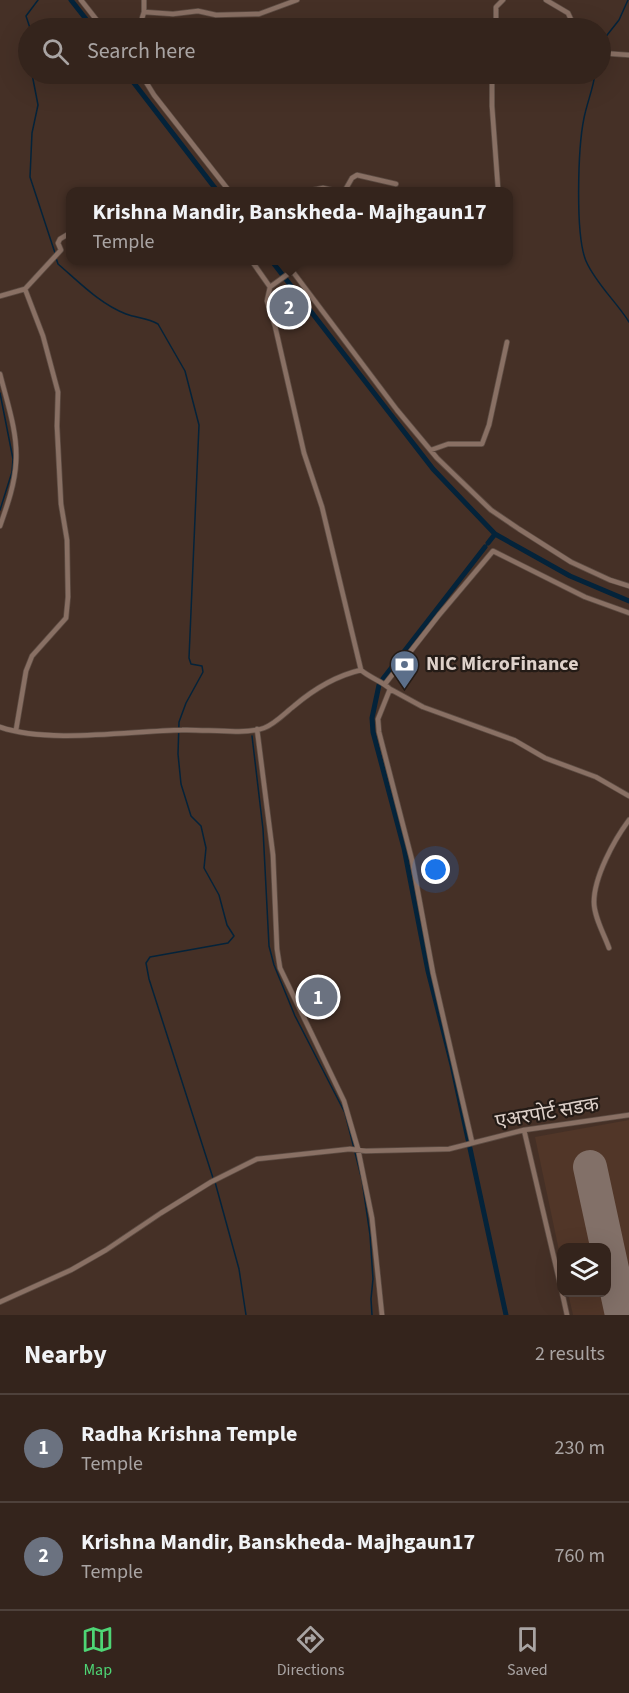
<!DOCTYPE html>
<html lang="en">
<head>
<meta charset="utf-8">
<style>
	body { margin:0; font-family:"Source Sans 3","Noto Sans Devanagari",sans-serif; background:#3c2c25; color:#f1f3f6 }
	.controls { position:absolute; right:18px; bottom:18px; display:grid; overflow:hidden; border-radius:12px; box-shadow:0 6px 24px #0002 }
	.controls button { width:54px; height:54px; display:grid; place-items:center; padding:0; border:0; border-bottom:2px solid #4e413b; background:#34241c; color:#f1f3f6; font:30px sans-serif }
	.you { position:absolute; left:436px; top:870px; width:21px; height:21px; margin:-15px; border:4px solid #fff; border-radius:50%; background:#1a73e8; box-shadow:0 0 0 9px #1a73e833 }
	.badge { display:grid; place-items:center; width:39px; height:39px; border-radius:50%; background:#4ed675; color:#fff; font-size:20px; font-weight:700 }
	.pin { position:absolute; translate:-50% -50%; border:3px solid #fff; box-shadow:0 2px 6px #0006 }
	.popup { position:absolute; left:66px; top:187px; width:447px; height:78px; box-sizing:border-box; display:grid; place-content:center; border-radius:12px; background:#34241c; filter:drop-shadow(0 2px 4px #0005); font-size:20px; white-space:nowrap; color:#a9a4a3 }
	.popup b { font-size:22px; color:#f1f3f6 }
	.popup::after { content:''; position:absolute; left:50%; top:100%; margin-left:-12px; border:12px solid transparent; border-top-color:#34241c }
	.list { margin:0; padding:0; list-style:none }
	h2 { display:flex; justify-content:space-between; align-items:center; height:78px; margin:0; padding:0 24px; font-size:26px }
	h2 small { font-size:20px; font-weight:400; color:#a9a4a3 }
	.list li { display:grid; grid-template-columns:39px 1fr auto; gap:18px; align-items:center; box-sizing:border-box; height:108px; padding:0 24px; border-top:2px solid #4e413b }
	.list b { display:block; font-size:22px; white-space:nowrap }
	.list p { margin:0; font-size:20px; white-space:nowrap; color:#a9a4a3 }
	.list em { font-size:20px; font-style:normal; color:#a9a4a3 }
	.icon { flex:none; width:33px; height:33px; fill:none; stroke:currentColor; stroke-width:2; stroke-linecap:round; stroke-linejoin:round }
	.map { position:relative; flex:none; width:629px; height:1315px; overflow:hidden }
	.search { position:absolute; background:#34241c; box-shadow:0 6px 24px #0002; left:18px; right:18px; top:18px; height:66px; display:flex; align-items:center; gap:15px; box-sizing:border-box; padding:0 21px; border-radius:33px; color:#a9a4a3; font-size:22px }
	.sheet { height:294px; background:#34241c }
	nav { display:flex; justify-content:space-around; align-items:center; box-sizing:border-box; height:84px; border-top:2px solid #4e413b; background:#34241c; font-size:16px; color:#a9a4a3 }
	nav a { display:grid; justify-items:center; gap:3px }
	nav .on { color:#4ed675 }
	.map>svg:first-child { display:block }
	.built { fill:#513628 }
	.lines { fill:none; stroke-linecap:round; stroke-linejoin:round }
	.stream { stroke:#04233a; stroke-width:1.5 }
	.canal { stroke:#04233a; stroke-width:5 }
	.runway { stroke:#827068; stroke-width:34 }
	.minor-casing { stroke:#5d4c43; stroke-width:6 }
	.minor { stroke:#897064; stroke-width:4.5 }
	.labels { text-anchor:middle; dominant-baseline:central; stroke-width:4.5; stroke-linejoin:round; paint-order:stroke }
	.poi-label { font-size:20px; font-weight:bold; fill:#ded1ca; stroke:#241b16; text-anchor:start }
	.street-label { font-size:20px; fill:#ded1ca; stroke:#241b16 }
</style>
</head>
<body>
<div class="map">
<svg width="629" height="1315" viewBox="0 0 629 1315">
	<rect width="100%" height="100%" fill="#453026"/>
	<path class="built" d="M629 1120V1315H573L568 1293 606 1292V1248H562L561 1260 535 1137Z"/>
	<g class="lines">
		<path class="stream" d="M30 28 26 16 38 0
			M600 44 619 20 628 0
			M32 74 38 105 32 133 30 177 55 253
			M595 74C593 89 587 103 584 118 578 147 575 235 586 261 596 284 616 301 629 322
			M56 258 58 264C79 282 100 304 126 314 137 318 148 318 158 324L185 371 199 425 189 658 191 664 202 666 203 672 186 703 179 722 178 754 181 784 191 816 201 826 206 848 204 868 219 895 227 925 234 936 228 943 150 957 146 963 149 979 213 1178
			M0 393 13 459 12 472 0 510
			M252 736 263 829 269 946 274 965 295 1016 345 1113 362 1180 370 1235 373 1279 371 1299 372 1315
			M215 1182 239 1269 246 1315"/>
		<path class="canal" d="M71 0 93 28
			M127 74 218 192
			M271 260 433 469 495 534 570 576 629 601
			M488 543 495 534
			M382 680 485 547
			M379 685 372 718 373 732 404 848 428 971 452 1065 506 1315"/>
		<path class="runway" d="M590 1167 622 1315"/>
		<defs>
			<path id="minor" d="M81 0 103 28
				M546 0 568 13 575 28
				M144 12 173 14 198 11 216 15 259 14 297 0
				M139 28 144 12V0
				M496 28V7L503 0
				M600 53 629 55
				M141 74 154 95 230 192
				M492 74V106L498 188
				M303 192 323 188 341 192
				M344 192 352 178 357 175 396 184
				M251 260 270 287
				M284 260 397 410 437 458 491 510 519 529 571 562 610 580 629 586
				M292 271 270 287 267 301 275 326 304 453 322 507 361 670
				M0 296 25 289 61 250 58 243 60 239 70 233
				M0 374C7 402 18 433 16 462 15 484 7 506 0 526
				M431 450 448 444H482L489 425 507 342
				M385 684 439 615 493 551 585 597 629 613
				M390 689 423 707 514 740 545 758 596 777 629 796
				M0 727C49 744 129 731 182 730 204 729 244 735 264 728 275 724 285 713 294 706 314 689 335 676 361 670 370 678 382 681 390 689L378 719 379 732 412 860 433 973 472 1142
				M257 729 273 855 277 949 280 968 344 1101 358 1149 372 1218 382 1315
				M16 730 26 671 32 656 66 618 68 597 67 540 61 504 57 426 58 392 43 336 25 289
				M609 948C604 934 594 917 594 902 594 877 614 840 629 820
				M524 1130 562 1292
				M562 1292 567 1315
				M0 1302 71 1270 106 1250 161 1213 211 1182 257 1159 350 1149 366 1151 449 1149 524 1130 629 1115"/>
		</defs>
		<use href="#minor" class="minor-casing"/>
		<use href="#minor" class="minor"/>
	</g>
	<defs>
		<symbol id="bank-pin" viewBox="-11 -11 22 30"><path d="M0 17L-7.5 6A9.5 9.5 0 1 1 7.5 6Z" fill="#5c6f8a" stroke="#241b16"/><path d="M-6-4H6V4H-6ZM0-2.3a2.3 2.3 0 1 0 0 4.6a2.3 2.3 0 1 0 0-4.6Z" fill="#fff"/></symbol>
	</defs>
	<g fill-rule="evenodd">
		<use href="#bank-pin" x="388" y="648" width="33" height="45"/>
	</g>
	<g class="labels">
		<g class="poi-label">
			<text x="426" y="664">NIC MicroFinance</text>
		</g>
		<g class="street-label">
			<text transform="translate(547 1113) rotate(-10)">एअरपोर्ट सडक</text>
		</g>
	</g>
</svg>
<div class="controls">
<button><svg class="icon" aria-label="layers" viewBox="0 0 24 24"><path d="M12 4l9 5-9 5-9-5zM3 14l9 5 9-5"/></svg></button>
</div>
<div class="you"></div>
<div class="pin badge" style="left:318px;top:997px;background:#6b7280">1</div>
<div class="pin badge" style="left:289px;top:307px;background:#6b7280">2</div>
<div class="popup"><b>Krishna Mandir, Banskheda- Majhgaun17</b>Temple</div>
<div class="search"><svg class="icon" aria-label="search" viewBox="0 0 24 24"><circle cx="10" cy="10" r="6"/><path d="M15 15l6 6"/></svg>Search here</div>
</div>
<section class="sheet">
<h2>Nearby<small>2 results</small></h2>
<ul class="list">
<li><span class="badge" style="background:#6b7280">1</span><div><b>Radha Krishna Temple</b><p>Temple</p></div><em>230 m</em></li>
<li><span class="badge" style="background:#6b7280">2</span><div><b>Krishna Mandir, Banskheda- Majhgaun17</b><p>Temple</p></div><em>760 m</em></li>
</ul>
</section>
<nav>
<a class="on"><svg class="icon" aria-label="map" viewBox="0 0 24 24"><path d="M3 6l6-2 6 2 6-2v14l-6 2-6-2-6 2zM9 4v14M15 6v14"/></svg>Map</a>
<a><svg class="icon" aria-label="directions" viewBox="0 0 24 24"><path d="M12 3l9 9-9 9-9-9zM9 14v-3h6M13 9l2 2-2 2"/></svg>Directions</a>
<a><svg class="icon" aria-label="saved" viewBox="0 0 24 24"><path d="M7 4h10v16l-5-4-5 4z"/></svg>Saved</a>
</nav>
</body>
</html>
